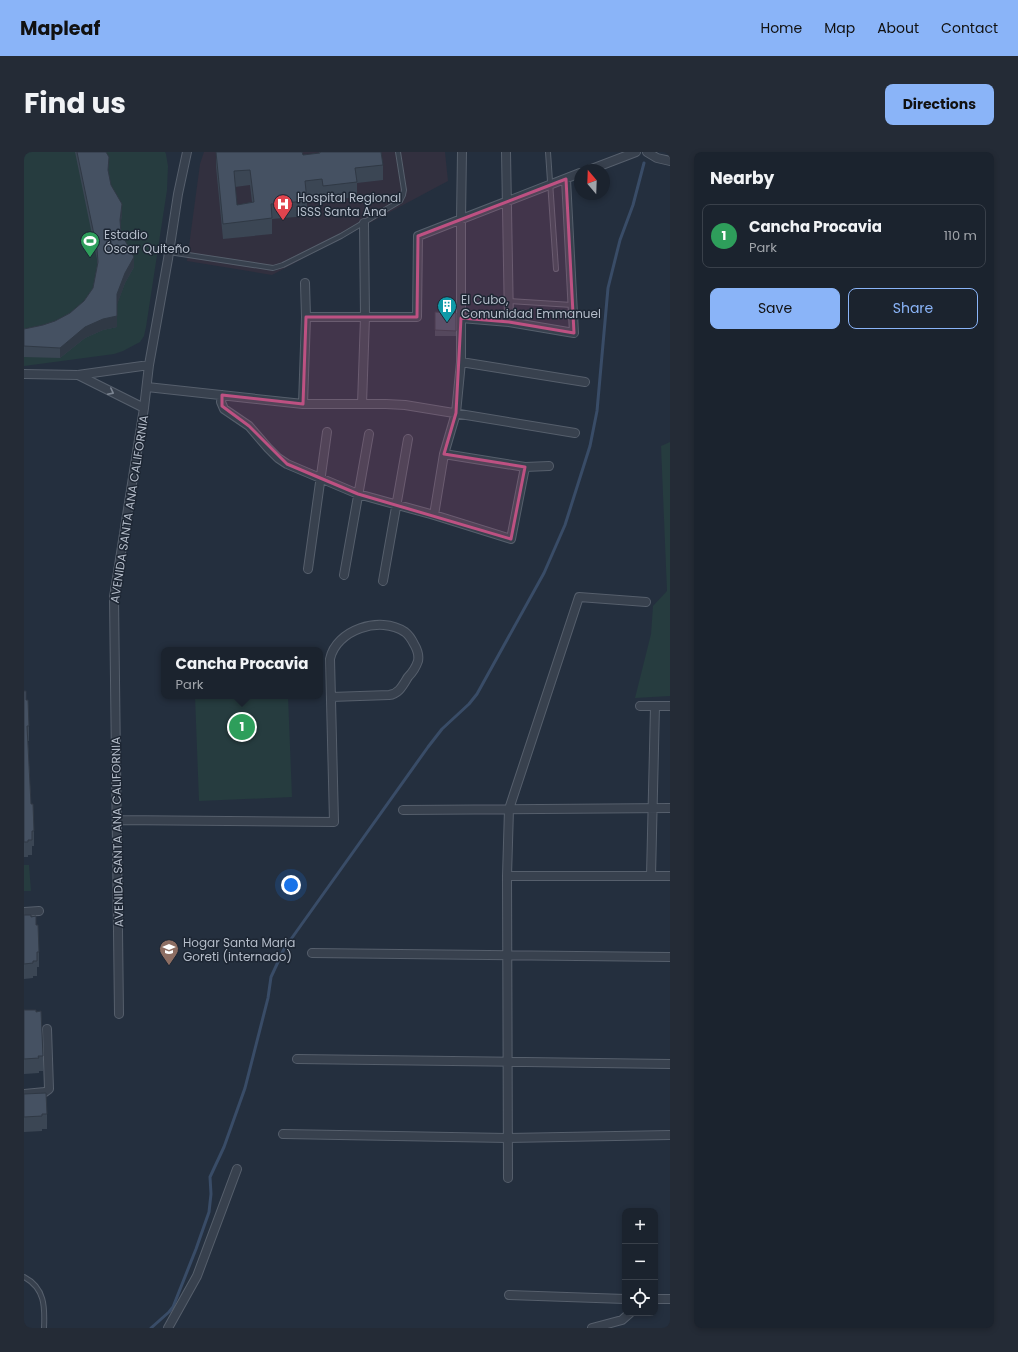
<!DOCTYPE html>
<html lang="en">
<head>
<meta charset="utf-8">
<style>
	body { margin:0; font-family:Poppins,sans-serif; background:#242b36; color:#f1f3f6 }
	.controls { position:absolute; right:12px; bottom:12px; display:grid; overflow:hidden; border-radius:8px; box-shadow:0 2px 6px #0003 }
	.controls button { width:36px; height:36px; display:grid; place-items:center; padding:0; border:0; border-bottom:1px solid #39404a; background:#1b232e; color:#f1f3f6; font:20px sans-serif }
	.compass { position:absolute; left:550px; top:12px; width:36px; height:36px; border-radius:50%; background:#1b232e; box-shadow:0 2px 6px #0003; rotate:341deg }
	.you { position:absolute; left:267px; top:733px; width:14px; height:14px; margin:-10px; border:3px solid #fff; border-radius:50%; background:#1a73e8; box-shadow:0 0 0 6px #1a73e833 }
	.badge { display:grid; place-items:center; width:26px; height:26px; border-radius:50%; background:#8ab4f8; color:#fff; font-size:13px; font-weight:700 }
	.pin { position:absolute; translate:-50% -50%; border:2px solid #fff; box-shadow:0 1px 4px #0006 }
	.popup { position:absolute; left:137px; top:495px; width:162px; height:52px; box-sizing:border-box; display:grid; place-content:center; border-radius:8px; background:#1b232e; filter:drop-shadow(0 1px 3px #0005); font-size:13px; white-space:nowrap; color:#a0a4aa }
	.popup b { font-size:15px; color:#f1f3f6 }
	.popup::after { content:''; position:absolute; left:50%; top:100%; margin-left:-8px; border:8px solid transparent; border-top-color:#1b232e }
	.list { margin:0; padding:0; list-style:none }
	h2 { display:flex; justify-content:space-between; align-items:center; height:52px; margin:0; padding:0 16px; font-size:17px }
	h2 small { font-size:13px; font-weight:400; color:#a0a4aa }
	.list li { display:grid; grid-template-columns:26px 1fr auto; gap:12px; align-items:center; box-sizing:border-box; height:64px; margin:0 8px 8px; padding:0 8px; border:1px solid #39404a; border-radius:8px }
	.list b { display:block; font-size:15px; white-space:nowrap }
	.list p { margin:0; font-size:13px; white-space:nowrap; color:#a0a4aa }
	.list em { font-size:13px; font-style:normal; color:#a0a4aa }
	.actions { display:flex; gap:8px; padding:12px 16px }
	.actions a { flex:1; padding:9px 0; border:1px solid #8ab4f8; border-radius:8px; text-align:center; font-size:14px; color:#8ab4f8 }
	.actions .main { background:#8ab4f8; color:#111 }
	.icon { flex:none; width:22px; height:22px; fill:none; stroke:currentColor; stroke-width:2; stroke-linecap:round; stroke-linejoin:round }
	.map { position:relative; flex:none; width:646px; height:1176px; overflow:hidden; border-radius:8px }
	header { display:flex; align-items:center; gap:24px; box-sizing:border-box; height:56px; padding:0 20px; background:#8ab4f8; color:#111 }
	header strong { font-size:19px }
	nav { display:flex; gap:22px; margin-inline-start:auto; font-size:14px }
	.intro { display:flex; align-items:center; justify-content:space-between; box-sizing:border-box; height:96px; padding:0 24px }
	h1 { margin:0; font-size:28px }
	.button { padding:10px 18px; border-radius:8px; background:#8ab4f8; color:#111; font-size:14px; font-weight:700 }
	main { display:flex; gap:24px; padding:0 24px }
	aside { flex:1; background:#1b232e; border-radius:8px; box-shadow:0 2px 6px #0003 }
	.map>svg:first-child { display:block }
	.medical { fill:#32303f }
	.green { fill:#263c3f }
	.lines { fill:none; stroke-linecap:round; stroke-linejoin:round }
	.stream { stroke:#394c67; stroke-width:3 }
	.service-casing { stroke:#565f6c; stroke-width:6 }
	.minor-casing { stroke:#565f6c; stroke-width:10 }
	.service { stroke:#38414e; stroke-width:4 }
	.minor { stroke:#38414e; stroke-width:8 }
	.wall { fill:#3b4654; fill-rule:evenodd }
	.shaded-wall { fill:#303945 }
	.building { fill:#455162; stroke:#303945; fill-rule:evenodd }
	.oneway { stroke:#7c8592 }
	.marked { fill:#bd5182; fill-opacity:0.2; stroke:#bd5182; stroke-width:3; stroke-linejoin:round }
	.labels { text-anchor:middle; dominant-baseline:central; stroke-width:3; stroke-linejoin:round; paint-order:stroke }
	.poi-label { font-size:12px; fill:#b4bcc9; stroke:#1d2633; text-anchor:start }
	.street-label { font-size:12px; fill:#b4bcc9; stroke:#1d2633 }
</style>
</head>
<body>
<header>
<strong>Mapleaf</strong>
<nav><a>Home</a><a>Map</a><a>About</a><a>Contact</a></nav>
</header>
<div class="intro"><h1>Find us</h1><a class="button">Directions</a></div>
<main>
<div class="map">
<svg width="646" height="1176" viewBox="0 0 646 1176">
	<rect width="100%" height="100%" fill="#242f3e"/>
	<path class="medical" d="M180 0H421L424 29 248 123 163 109 176 12Z"/>
	<path class="green" d="M0 0H141L142 2 144 14 143 38 122 175 120 184 116 190 99 199 90 202 0 214Z
		M646 290V544L611 546 627 482 629 454 643 439 637 294Z
		M171 544H264L268 645 175 649Z
		M0 713H5L7 739H0Z"/>
	<g class="lines">
		<path class="stream" d="M127 1176 145 1160 149 1155 172 1097 185 1060 187 1042 186 1025 200 995 221 936 244 846 247 825 260 797 404 595 418 577 445 552 453 542 520 421 541 373 566 294 573 259 584 136 596 88 609 53 620 11"/>
		<defs>
			<path id="service" d="M524 0 532 117
				M145 100 249 116 259 113 317 84 376 49 379 43 380 38 374 0
				M485 149 548 153
				M0 1125C21 1136 21 1155 20 1176"/>
			<path id="minor" d="M482 0 485 170
				M623 0 633 6 646 9
				M565 18 612 0
				M281 131 282 165
				M437 166 485 170 550 181 542 27
				M437 210 561 230
				M0 222 54 223 125 213
				M54 223 120 256
				M123 235 279 252H362L381 253 551 281
				M198 243 197 250 200 257 225 274 244 296 254 306 263 312 334 342 410 363 487 387 501 315
				M279 252 282 165H393L394 84 556 21
				M338 252 341 165 340 71
				M420 302 501 315 525 314
				M410 363 420 302 432 261 437 210V67L438 0
				M284 417 303 280
				M320 423 345 282
				M359 429 384 287
				M616 554H646
				M379 658 646 656
				M93 668 310 670 306 507C312 478 356 463 381 480 385 483 388 488 390 492 393 497 395 504 394 509 392 515 388 521 384 525 379 533 375 542 365 543L307 545
				M483 724H646
				M627 724 631 554
				M0 760 15 759
				M288 801 646 805
				M95 862 90 445 120 256 125 213 144 107 154 42 163 0
				M273 907 646 912
				M0 942 21 940 25 937 23 877
				M259 982 483 986 646 983
				M484 1026 483 724 485 657 555 445 622 450
				M485 1143 601 1147
				M631 1147H646
				M144 1176 173 1124 213 1017
				M568 1176 598 1168 606 1161"/>
		</defs>
		<use href="#service" class="service-casing"/>
		<use href="#minor" class="minor-casing"/>
		<use href="#service" class="service"/>
		<use href="#minor" class="minor"/>
	</g>
	<path class="wall" d="M51 0H82L84 20 87 33 98 62 96 75 97 81 110 115 101 131 93 152V175L79 178 61 186 36 206 0 205V177L19 173 31 169 46 161 60 149 69 136 73 114V107Z
		M192 0 279 3 295 1V0H357L359 13V28L333 31V45L299 49 298 43 283 44V64L248 67V82L199 87 192 15ZM226 33 228 50 213 53 211 35Z
		M411 160 432 161V184H411Z
		M0 539 2 548 5 574V589H4L7 652 10 679V694H8V703H4V705H0Z
		M0 763 7 765 12 773 15 800V815H13V824H9V826L0 827Z
		M0 858 19 904V919H15V921L0 922Z
		M0 942 23 962V977H18V979L0 980Z"/>
	<path class="shaded-wall" d="M98 52V62L96 78V68Z
		M110 105V115L101 131 93 153V142L101 121Z
		M93 164V175L79 178 61 186 36 206V196L61 175 79 167Z"/>
	<path class="building" d="M53 0H82L85 5 84 18 87 33 98 52 96 68 97 81 110 105 101 121 93 142V164L79 167 61 175 36 196 0 194V177L19 173 31 169 46 161 60 149 69 136 74 110 73 97Z
		M192 0H278L279 3 296 1V0H357L359 13 331 16 333 30 299 34 298 27 281 29 283 49 247 52 248 66 199 72ZM226 18 230 50 213 53 210 19Z
		M411 160 432 161V179L411 178Z
		M0 539H2V548H4L5 574H3L7 652H9L10 679H8V688H4V690H0Z
		M0 763H7V765L12 764V773H14L15 800H13V809H9V811L0 812Z
		M0 858H12V860L17 859 19 904H14L15 906 0 907Z
		M22 941 23 962H18V964L0 965V942Z"/>
	<defs><path id="oneway-chevron" d="M-2-3.5L2.5 0L-2 3.5" fill="none" stroke-width="1.6" stroke-linecap="round" stroke-linejoin="round"/></defs>
	<use class="oneway" href="#oneway-chevron" transform="translate(87 240) rotate(27)"/>
	<path class="marked" d="M542 27 550 181 485 170 437 166 432 261 420 302 501 315 487 387 334 342 263 312 225 274 198 254V243L279 252 282 165H393L394 84Z"/>
	<defs>
		<symbol id="hospital-pin" viewBox="-11 -11 22 30"><path d="M0 17L-7.5 6A9.5 9.5 0 1 1 7.5 6Z" fill="#e0444e" stroke="#1d2633"/><path d="M-5-5h3v3.5h4V-5h3V5h-3V1.5h-4V5h-3Z" fill="#fff"/></symbol>
		<symbol id="stadium-pin" viewBox="-11 -11 22 30"><path d="M0 17L-7.5 6A9.5 9.5 0 1 1 7.5 6Z" fill="#2e9e5b" stroke="#1d2633"/><path d="M0-5a6.5 5 0 1 0 0 10a6.5 5 0 1 0 0-10ZM-3.5-1.8h7v3.6h-7Z" fill="#fff"/></symbol>
		<symbol id="building-pin" viewBox="-11 -11 22 30"><path d="M0 17L-7.5 6A9.5 9.5 0 1 1 7.5 6Z" fill="#0f9aa8" stroke="#1d2633"/><path d="M-4-6H4V6H1V3H-1V6H-4ZM-2.5-4.3h1.7v1.8h-1.7ZM.8-4.3h1.7v1.8H.8ZM-2.5-1h1.7V.8h-1.7ZM.8-1h1.7V.8H.8Z" fill="#fff"/></symbol>
		<symbol id="school-pin" viewBox="-11 -11 22 30"><path d="M0 17L-7.5 6A9.5 9.5 0 1 1 7.5 6Z" fill="#8d6e63" stroke="#1d2633"/><path d="M0-5L7-2L0 1L-7-2ZM-4 1L0 2.5L4 1V4Q0 6-4 4Z" fill="#fff"/></symbol>
	</defs>
	<g fill-rule="evenodd">
		<use href="#hospital-pin" x="248" y="41" width="22" height="30"/>
		<use href="#stadium-pin" x="55" y="78" width="22" height="30"/>
		<use href="#building-pin" x="412" y="143" width="22" height="30"/>
		<use href="#school-pin" x="134" y="786" width="22" height="30"/>
	</g>
	<g class="labels">
		<g class="poi-label">
			<text x="273" y="45">Hospital Regional<tspan x="273" dy="14">ISSS Santa Ana</tspan></text>
			<text x="80" y="82">Estadio<tspan x="80" dy="14">Óscar Quiteño</tspan></text>
			<text x="437" y="147">El Cubo,<tspan x="437" dy="14">Comunidad Emmanuel</tspan></text>
			<text x="159" y="790">Hogar Santa Maria<tspan x="159" dy="14">Goreti (internado)</tspan></text>
		</g>
		<g class="street-label">
			<text transform="translate(105 357) rotate(-81)">AVENIDA SANTA ANA CALIFORNIA</text>
			<text transform="translate(93 680) rotate(-91)">AVENIDA SANTA ANA CALIFORNIA</text>
		</g>
	</g>
</svg>
<div class="controls">
<button>+</button>
<button>−</button>
<button><svg class="icon" aria-label="locate" viewBox="0 0 24 24"><circle cx="12" cy="12" r="6"/><path d="M12 2v4M12 18v4M2 12h4M18 12h4"/></svg></button>
</div>
<svg class="compass" viewBox="-18 -18 36 36"><path d="M0-13l5 13h-10z" fill="#e53935"/><path d="M0 13l5-13h-10z" fill="#a0a4aa"/></svg>
<div class="you"></div>
<div class="pin badge" style="left:218px;top:575px;background:#2e9e5b">1</div>
<div class="popup"><b>Cancha Procavia</b>Park</div>
</div>
<aside>
<h2>Nearby<small></small></h2>
<ul class="list">
<li><span class="badge" style="background:#2e9e5b">1</span><div><b>Cancha Procavia</b><p>Park</p></div><em>110 m</em></li>
</ul>
<div class="actions"><a class="main">Save</a><a>Share</a></div>
</aside>
</main>
</body>
</html>
